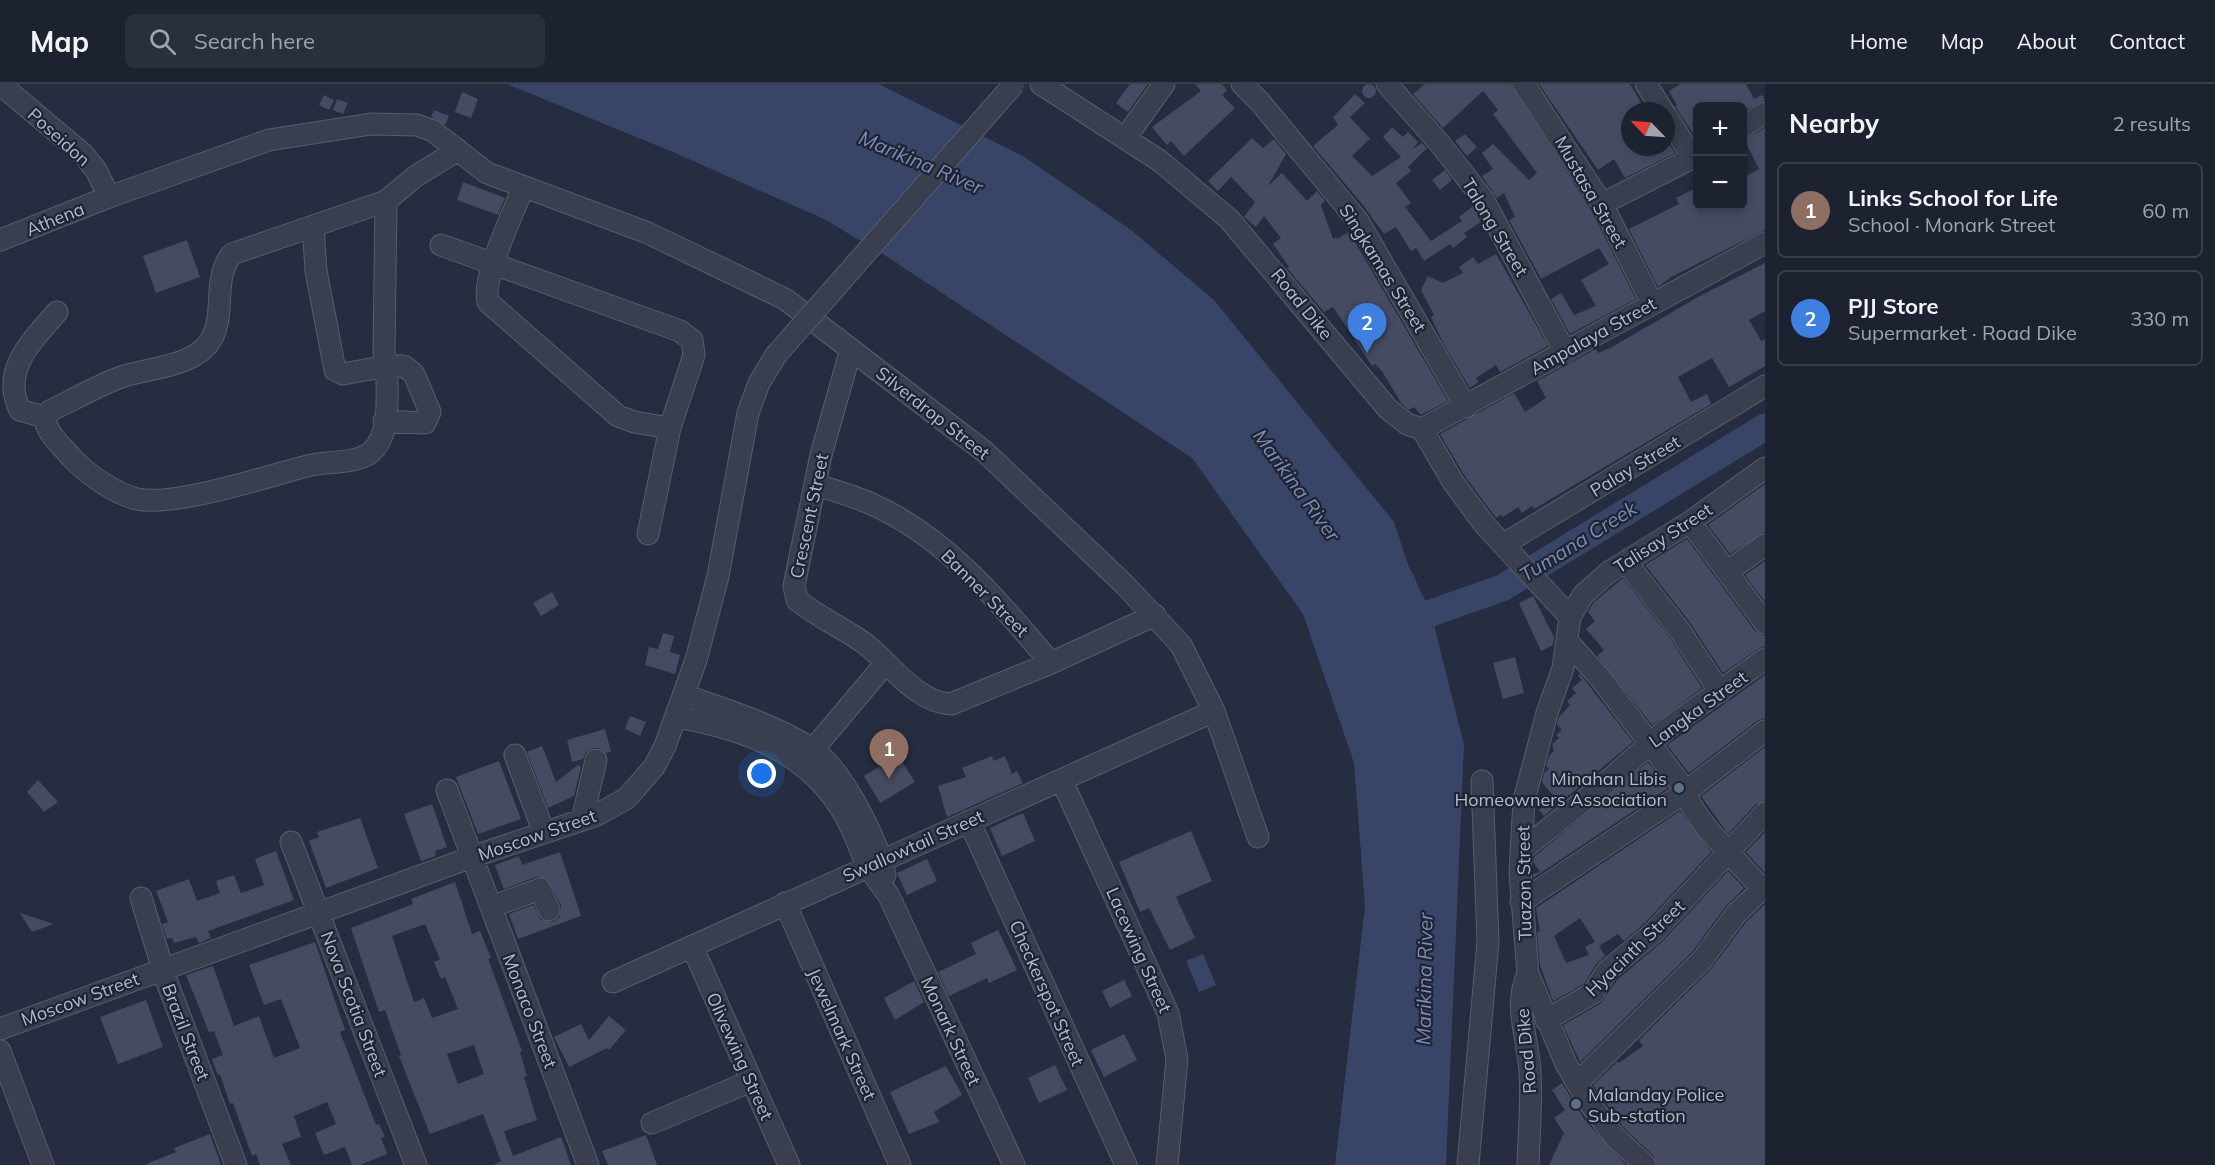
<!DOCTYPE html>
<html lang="en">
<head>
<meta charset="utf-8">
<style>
	body { margin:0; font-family:Mulish,sans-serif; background:#292f3c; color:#f1f3f6 }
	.controls { position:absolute; right:18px; top:18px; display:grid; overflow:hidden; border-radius:9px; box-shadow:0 3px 9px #0003 }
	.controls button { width:54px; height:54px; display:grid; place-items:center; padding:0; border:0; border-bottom:2px solid #3a3f4c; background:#1c2230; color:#f1f3f6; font:30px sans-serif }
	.compass { position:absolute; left:1621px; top:18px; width:54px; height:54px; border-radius:50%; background:#1c2230; box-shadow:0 3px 9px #0003; rotate:295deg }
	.you { position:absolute; left:762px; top:690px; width:21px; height:21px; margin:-15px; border:4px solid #fff; border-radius:50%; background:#1a73e8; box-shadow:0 0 0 9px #1a73e833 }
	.badge { display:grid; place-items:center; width:39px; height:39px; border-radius:50%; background:#8ea5f8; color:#fff; font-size:20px; font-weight:700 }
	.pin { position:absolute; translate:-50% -50px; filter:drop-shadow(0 2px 3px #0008) }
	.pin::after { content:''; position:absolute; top:32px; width:21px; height:18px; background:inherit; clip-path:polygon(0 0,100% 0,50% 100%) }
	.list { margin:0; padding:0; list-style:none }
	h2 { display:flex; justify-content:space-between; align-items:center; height:78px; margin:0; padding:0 24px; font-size:26px }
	h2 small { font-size:20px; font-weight:400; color:#a0a4ab }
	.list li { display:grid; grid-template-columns:39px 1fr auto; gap:18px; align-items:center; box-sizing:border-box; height:96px; margin:0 12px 12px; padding:0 12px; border:2px solid #3a3f4c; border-radius:9px }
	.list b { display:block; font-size:22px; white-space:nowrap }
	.list p { margin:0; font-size:20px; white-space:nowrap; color:#a0a4ab }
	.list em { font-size:20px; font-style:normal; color:#a0a4ab }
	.icon { flex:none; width:33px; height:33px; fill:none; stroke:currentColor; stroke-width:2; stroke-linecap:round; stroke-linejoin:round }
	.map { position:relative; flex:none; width:1765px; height:1081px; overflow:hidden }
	header { display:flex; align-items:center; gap:36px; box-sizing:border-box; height:84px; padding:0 30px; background:#1c2230; border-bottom:2px solid #3a3f4c }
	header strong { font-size:28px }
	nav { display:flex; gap:33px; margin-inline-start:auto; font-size:21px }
	.search { width:420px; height:54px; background:#292f3c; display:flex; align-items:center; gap:15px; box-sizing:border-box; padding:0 21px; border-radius:9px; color:#a0a4ab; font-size:22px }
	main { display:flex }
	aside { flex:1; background:#1c2230 }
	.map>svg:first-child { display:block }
	.water { fill:#394567 }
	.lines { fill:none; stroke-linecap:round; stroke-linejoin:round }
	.river { stroke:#394567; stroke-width:27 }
	.building { fill:#454c62; fill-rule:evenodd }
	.minor-casing { stroke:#585d6e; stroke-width:23 }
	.minor { stroke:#3a3f50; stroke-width:21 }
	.minor-bridge-casing { stroke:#585d6e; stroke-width:23; stroke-linecap:butt }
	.minor-bridge { stroke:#3a3f50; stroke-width:21 }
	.service-dot { fill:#5c6f8a; stroke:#1f2435; stroke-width:2 }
	.labels { text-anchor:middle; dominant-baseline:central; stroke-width:4.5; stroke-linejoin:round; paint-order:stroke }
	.street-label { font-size:18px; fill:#b6bbcb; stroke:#1f2435 }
	.poi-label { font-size:18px; fill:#b6bbcb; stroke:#1f2435; text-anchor:end }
	.water-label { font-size:20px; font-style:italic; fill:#7e8cb2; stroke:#1f2435 }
</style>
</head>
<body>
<header>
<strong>Map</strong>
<div class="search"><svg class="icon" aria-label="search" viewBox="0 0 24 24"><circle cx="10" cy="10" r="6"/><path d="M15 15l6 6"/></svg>Search here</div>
<nav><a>Home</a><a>Map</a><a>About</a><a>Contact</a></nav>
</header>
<main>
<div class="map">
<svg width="1765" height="1081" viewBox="0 0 1765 1081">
	<rect width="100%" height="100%" fill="#262d40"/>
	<path class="water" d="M507 0H879L1023 72 1131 146 1214 216 1394 438 1407 478 1431 529 1464 661 1446 1081H1335L1365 822 1354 679 1303 530 1192 374 883 170 824 135 673 68Z
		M1203 870 1216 901 1199 908 1186 877Z"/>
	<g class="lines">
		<path class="river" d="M1398 548 1431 529 1502 504 1765 343"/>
	</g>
	<path class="building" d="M1130 0H1148L1128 28 1116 19Z
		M1195 0H1222L1227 6 1222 11 1235 24 1184 72 1171 57 1167 61 1152 43 1201 7Z
		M1425 0H1511L1591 126 1636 215 1570 250 1551 215 1561 209 1574 231 1596 222 1581 196 1609 180 1599 164 1541 195 1509 136 1515 133 1504 109 1497 114 1482 92 1493 85 1482 69 1493 60 1529 96 1537 89 1493 30 1498 26 1483 7 1443 44 1413 10Z
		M1539 0H1630L1646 27H1630V63H1666V55L1675 69 1625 94 1614 75 1598 86Z
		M1680 0H1746L1754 15 1762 11 1765 16 1743 28V22H1698V57L1675 22 1677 21 1669 7Z
		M1362 7a7 7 0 1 1 14 0a7 7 0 1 1-14 0Z
		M462 8 478 15 471 34 455 28Z
		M1355 10 1365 19 1350 33 1370 55 1352 72 1372 92 1401 73 1383 53 1392 43 1403 53 1408 48 1418 58 1413 65 1422 59 1427 64 1408 83 1411 87 1396 99 1411 119 1405 123 1431 157 1462 137 1459 133 1473 122 1481 138 1464 149 1467 153 1453 164 1450 160 1424 177 1416 164 1411 167 1396 143 1384 150 1363 121 1313 62 1338 41 1333 33Z
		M324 11 334 16 329 26 319 21Z
		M337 15 348 19 343 30 333 26Z
		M434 26 449 32 445 41 431 33Z
		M1765 44V146L1671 193 1658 203 1629 145 1679 120 1676 114 1698 103V122H1743V94L1759 85 1744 55Z
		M1465 50 1477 63 1467 72 1455 57Z
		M1252 54 1263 64 1274 55 1286 70 1268 102 1282 89 1307 117 1317 107 1325 117 1321 121 1333 155 1336 153 1337 155 1349 148 1448 317 1421 331 1414 323 1409 326 1401 319 1382 287 1375 280 1372 282 1333 223 1324 228 1287 184 1289 183 1273 160 1281 154 1264 132 1256 143 1244 133 1255 118 1231 93 1218 107 1208 97Z
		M1445 86 1452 96 1440 106 1432 96Z
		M463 98 505 114 498 131 457 116Z
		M187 156 200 193 156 209 143 172Z
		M1496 170 1548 262 1500 288 1496 281 1476 294 1478 298 1470 304 1443 259 1431 233 1434 231 1421 206 1428 192 1443 199 1463 189 1459 183 1473 173 1478 180Z
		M1765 179V227L1749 236 1761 257 1765 255V282L1729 303 1712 274 1678 293 1691 318 1707 310 1711 320 1534 425 1532 422 1522 429 1518 423 1503 433 1501 431 1496 434 1464 391 1440 350 1514 309 1525 328 1546 314 1537 297 1596 265 1598 269 1612 263 1698 213Z
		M1765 400V448L1730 470 1708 441Z
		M1687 455 1755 547 1765 552V562L1758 565 1723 589 1689 537 1645 481Z
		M1765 477V518L1745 491Z
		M1623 494 1668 551 1702 604 1652 641 1597 572 1604 566 1586 545 1595 537 1588 528 1593 519Z
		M552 508 559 521 541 532 533 519Z
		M1533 512 1554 553 1553 561 1541 567 1519 519Z
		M663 549 674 552 670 568 680 571 675 590 645 581 649 563 658 565Z
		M1515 573 1524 609 1503 615 1493 579Z
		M1580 590 1633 658 1544 732 1539 726 1555 714 1542 698 1544 689 1549 685 1546 682 1549 672 1554 667 1552 660 1559 654 1556 651 1562 646 1557 640 1559 633 1570 621 1567 617 1576 609 1572 604 1582 596 1578 592Z
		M1765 591V634L1757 637 1689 689 1667 661Z
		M630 632 646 638 640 652 625 645Z
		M605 645 611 668 606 669 599 664H593L586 668 583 675 572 678 567 656Z
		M542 662 556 698 578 681 581 683 574 712 548 724 527 668Z
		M1765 663V717L1756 720 1728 750 1701 712Z
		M898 671 915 698 880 719 864 692Z
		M992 672 994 677 1005 672 1012 690 1017 687 1023 699 947 733 938 702 966 693 962 684Z
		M499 677 521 735 478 750 456 693Z
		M1648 678 1668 704 1533 794V790L1540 788 1533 778 1534 773Z
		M38 696 58 718 44 728 27 708Z
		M432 720 447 763 435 767 436 772 421 777 404 730Z
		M1680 727 1711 768 1644 840 1624 857 1618 850 1599 862 1605 872 1596 880 1584 900 1553 917 1540 881 1537 848 1540 847 1536 824ZM1580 834 1595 858 1585 863 1589 871 1566 879 1554 852Z
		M1023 729 1035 757 1002 772 990 744Z
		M360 734 378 784 326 804 309 757 319 753 317 748Z
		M1191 747 1212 797 1176 813 1195 854 1170 866 1149 824 1140 828 1119 778Z
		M1765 748V789L1746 768Z
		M276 767 294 816 208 847 211 854 199 859 196 853 174 859 172 854 167 855 162 840 168 838 156 807 189 795 197 817 220 809 216 797 234 791 241 809 264 801 255 775Z
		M560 768 581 832 518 855 509 830 533 821 541 836 553 838 560 833 561 821 547 795 536 793 504 805 495 781 519 772 522 781Z
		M927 775 937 797 907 811 897 789Z
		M1728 787 1744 804 1726 822 1692 868 1580 978 1563 941 1600 920 1617 896 1662 858Z
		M455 798 472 850 480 847 491 874 488 875 522 967 520 968 527 992 524 993 537 1036 504 1047 513 1072 561 1053 571 1081H493L501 1077 483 1030 430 1050 399 972 401 971 385 926 379 928 351 844 413 820 411 815ZM425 840 440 875 434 878 441 895 445 893 458 925 432 934 424 914 414 918 392 852ZM474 961 484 990 458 1000 447 970Z
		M1765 820V1081H1657L1654 1072 1624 1044 1593 1001 1618 977 1619 979 1643 962 1639 956 1711 885 1746 838Z
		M20 829 54 840 32 848Z
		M998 846 1017 886 989 899 987 894 949 912 938 888 976 870 971 859Z
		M315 858 345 946 340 948 376 1041 379 1040 385 1053 381 1054 387 1070 360 1081H352L345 1063 324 1071 315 1049 336 1040 327 1018 294 1032 301 1053 282 1060 291 1081H260L256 1070 252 1072 233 1019 230 1020 220 990 218 991 212 975 223 971 214 947 209 948 186 891 213 882 234 942 259 932 274 974 300 964 281 915 264 921 249 881Z
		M1124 896 1132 912 1110 924 1102 907Z
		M914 897 924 918 895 936 884 914Z
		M146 916 163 963 118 980 100 933Z
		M609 932 626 946 609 966 607 964 569 983 554 953 581 940 589 956Z
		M1124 950 1137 976 1104 993 1091 966Z
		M1055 981 1067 1006 1039 1019 1028 994Z
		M946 982 962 1011 934 1028 939 1038 909 1050 890 1008Z
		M1562 999 1584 1035 1626 1081H1549L1564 1049 1554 1034 1565 1026 1552 1006Z
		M210 1050 221 1081H144L176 1068 174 1064Z
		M646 1051 657 1081H608L602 1067Z"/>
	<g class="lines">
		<defs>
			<path id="minor" d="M0 0 83 70 96 86 109 113
				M1041 0 1160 77 1229 135 1388 325 1407 340 1422 345 1453 398 1484 440 1570 533
				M1242 0 1260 18 1358 137 1466 323
				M1387 0 1441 61 1483 115 1565 268
				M1524 0 1602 120 1652 219
				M1646 0 1663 27
				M1666 31 1693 74
				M1742 43 1765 29
				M1126 53 1164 0
				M523 103C514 129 481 194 488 218L618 332 634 338 670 344
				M1602 120 1698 71
				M313 142 316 187 335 286 343 290 387 282 384 269 386 117
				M0 156 109 113 269 56 371 40 417 41 433 47 487 89 648 149 785 215 985 368 1125 501 1181 561 1214 627 1258 753
				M441 161 680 247 692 256 694 271 670 344 648 450
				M851 265 821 371 794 502 797 516C819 534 846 545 868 562 892 582 918 619 951 620L1051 579 1155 531
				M44 333 20 326C0 286 33 256 57 228
				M384 337 425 339 430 328 414 290 404 282H387C386 308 393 350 370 369 355 380 325 377 307 382 269 392 174 423 137 415 115 410 87 390 72 374 61 361 47 350 44 333L50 327C72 316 94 304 116 295 145 283 195 285 212 254 226 227 212 195 232 170L386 117 416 92 458 66
				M1422 345 1765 159
				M815 400C832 406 850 411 867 418 944 450 999 518 1051 579
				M1690 438 1765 539
				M1504 460 1765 302
				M1626 478 1678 544 1720 608
				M1728 487 1765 461
				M1568 558 1601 595 1682 702C1697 742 1735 773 1762 805
				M684 611C724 625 776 641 812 665 843 686 877 755 885 791
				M676 633C746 645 812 669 847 735 855 750 860 767 868 782 874 792 882 802 889 812L1014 1081
				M515 671 544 749
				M805 675 885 580
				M1062 697 1168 929 1177 975 1167 1081
				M447 706 588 1081
				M582 736 596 676
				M969 737 1126 1081
				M291 758 416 1081
				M1521 767 1602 702 1669 643 1765 575
				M141 814 167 898 236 1081
				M1521 818 1684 709 1765 647
				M785 819 900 1081
				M491 823 540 805 549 826
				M692 862 789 1081
				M1528 890C1513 921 1528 954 1530 987 1532 1018 1529 1050 1528 1081
				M613 898 1214 627
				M1546 936 1593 909 1607 887 1653 849 1765 729
				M0 945 472 773 597 731 627 714 654 683 665 662 696 576 718 492 748 329 759 299 776 271
				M0 967 43 1081
				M1577 999 1702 876 1736 830 1765 802
				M652 1039 751 997
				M1468 1081 1488 858 1482 697
				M1645 1081 1615 1053 1587 1016 1566 980 1528 890 1520 789 1524 716 1547 629 1563 584 1570 533 1583 511 1609 488 1690 438 1765 384"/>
		</defs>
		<use href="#minor" class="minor-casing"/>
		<use href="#minor" class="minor"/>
		<defs>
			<path id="minor-bridge" d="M776 271 1014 0"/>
		</defs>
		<use href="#minor-bridge" class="minor-bridge-casing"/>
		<use href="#minor-bridge" class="minor-bridge"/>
	</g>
	<g class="service-dot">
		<circle cx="1679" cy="704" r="6"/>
		<circle cx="1576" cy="1020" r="6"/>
	</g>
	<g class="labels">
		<g class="street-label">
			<text transform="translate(59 53) rotate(42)">Poseidon</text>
			<text transform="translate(1591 108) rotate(60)">Mustasa Street</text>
			<text transform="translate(55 135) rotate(-22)">Athena</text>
			<text transform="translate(1495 143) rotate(59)">Talong Street</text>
			<text transform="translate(1383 184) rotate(58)">Singkamas Street</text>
			<text transform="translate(1302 220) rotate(51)">Road Dike</text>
			<text transform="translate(1593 252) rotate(-29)">Ampalaya Street</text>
			<text transform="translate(933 329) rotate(38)">Silverdrop Street</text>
			<text transform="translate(1635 382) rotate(-31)">Palay Street</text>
			<text transform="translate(809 432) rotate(-78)">Crescent Street</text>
			<text transform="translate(1663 454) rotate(-33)">Talisay Street</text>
			<text transform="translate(985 509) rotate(45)">Banner Street</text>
			<text transform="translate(1698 625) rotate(-36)">Langka Street</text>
			<text transform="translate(537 751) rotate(-19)">Moscow Street</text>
			<text transform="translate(913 762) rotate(-24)">Swallowtail Street</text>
			<text transform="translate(1524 799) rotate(-91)">Tuazon Street</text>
			<text transform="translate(1635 864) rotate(-44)">Hyacinth Street</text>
			<text transform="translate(1139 866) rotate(66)">Lacewing Street</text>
			<text transform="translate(1047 909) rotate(66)">Checkerspot Street</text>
			<text transform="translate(80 915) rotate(-20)">Moscow Street</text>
			<text transform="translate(354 920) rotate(69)">Nova Scotia Street</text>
			<text transform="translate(530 927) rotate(69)">Monaco Street</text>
			<text transform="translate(951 947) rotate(65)">Monark Street</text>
			<text transform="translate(186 948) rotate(69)">Brazil Street</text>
			<text transform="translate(842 950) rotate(66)">Jewelmark Street</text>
			<text transform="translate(1526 967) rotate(-95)">Road Dike</text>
			<text transform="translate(740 972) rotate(66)">Olivewing Street</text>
		</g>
		<g class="poi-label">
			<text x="1667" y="694">Minahan Libis<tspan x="1667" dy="21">Homeowners Association</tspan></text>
			<text x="1588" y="1010" text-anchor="start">Malanday Police<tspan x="1588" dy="21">Sub-station</tspan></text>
		</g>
		<g class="water-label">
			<text transform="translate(921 78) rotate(23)">Marikina River</text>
			<text transform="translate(1297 401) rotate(54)">Marikina River</text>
			<text transform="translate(1578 457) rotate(-32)">Tumana Creek</text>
			<text transform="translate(1424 895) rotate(-89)">Marikina River</text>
		</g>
	</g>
</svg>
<div class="controls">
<button>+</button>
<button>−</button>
</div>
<svg class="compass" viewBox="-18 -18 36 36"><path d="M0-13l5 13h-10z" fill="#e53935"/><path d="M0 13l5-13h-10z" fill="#a0a4ab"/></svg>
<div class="you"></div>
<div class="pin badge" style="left:889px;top:695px;background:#8d6e63">1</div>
<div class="pin badge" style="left:1367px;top:269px;background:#3f7fe0">2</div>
</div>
<aside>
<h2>Nearby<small>2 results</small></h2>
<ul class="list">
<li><span class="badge" style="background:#8d6e63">1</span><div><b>Links School for Life</b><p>School · Monark Street</p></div><em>60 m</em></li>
<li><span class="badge" style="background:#3f7fe0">2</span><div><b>PJJ Store</b><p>Supermarket · Road Dike</p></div><em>330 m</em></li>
</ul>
</aside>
</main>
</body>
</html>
